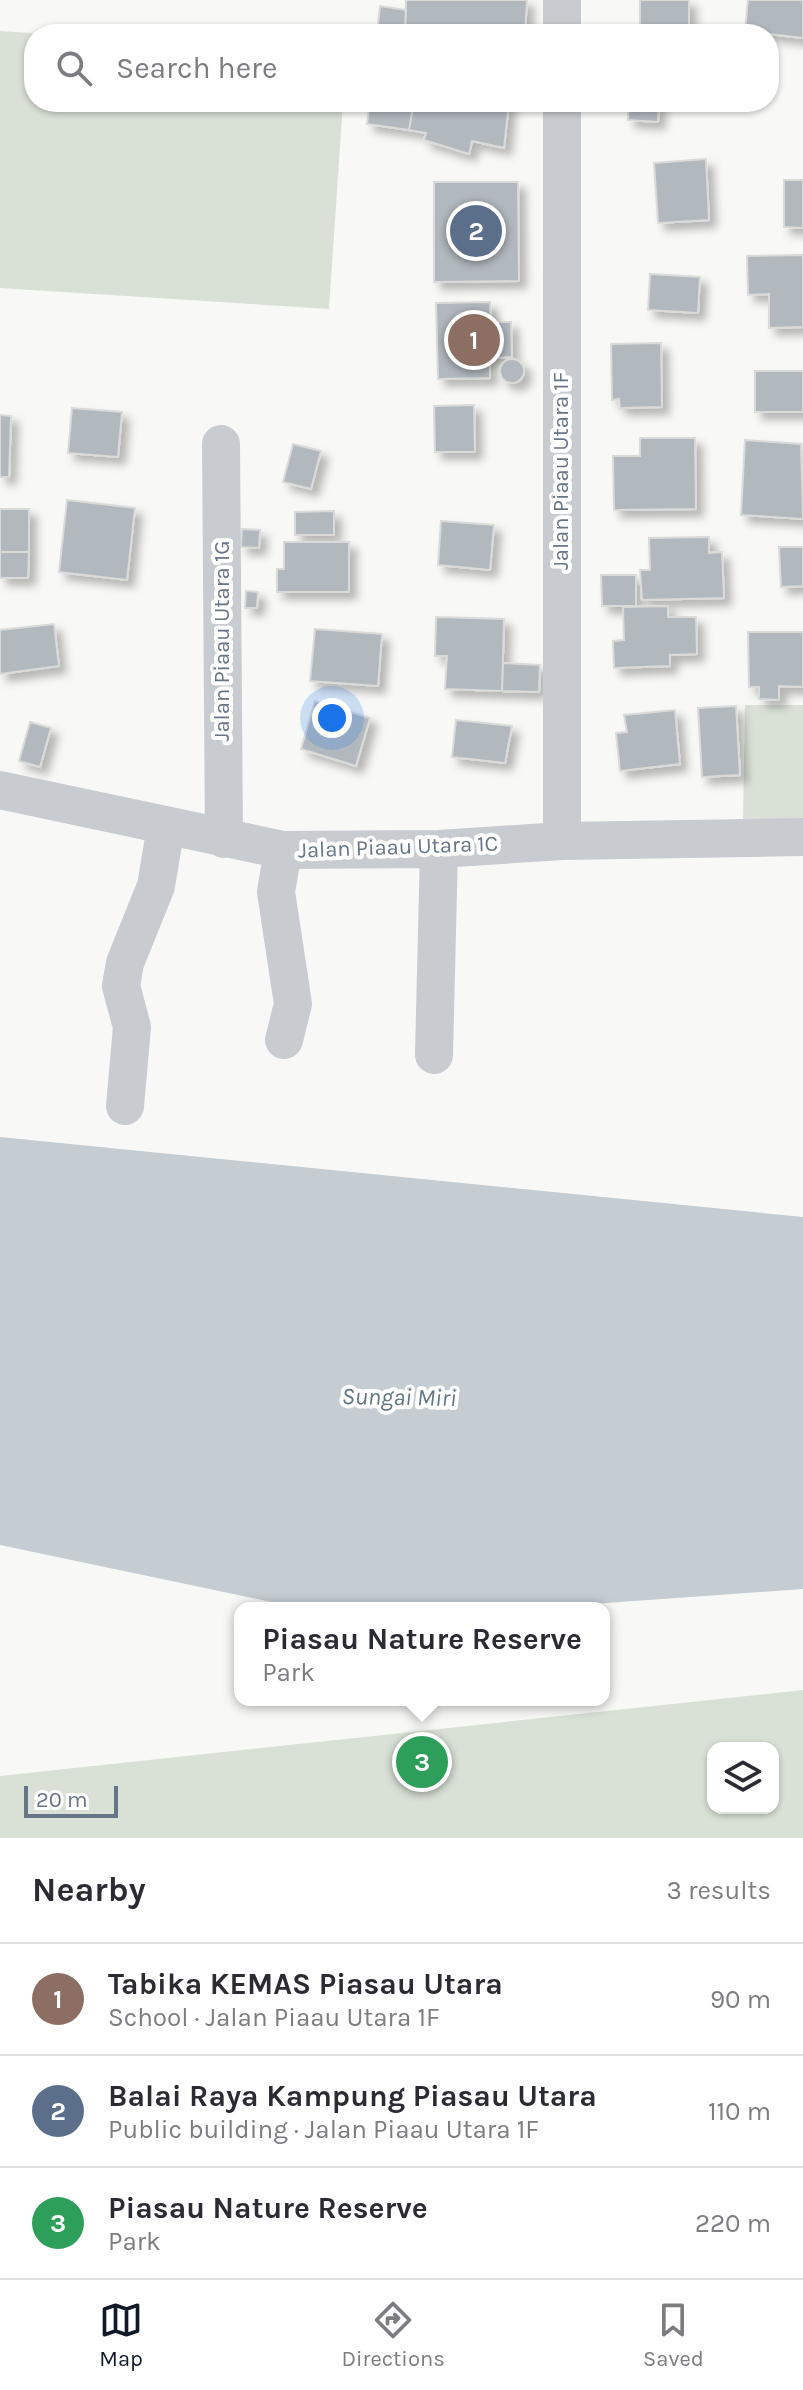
<!DOCTYPE html>
<html lang="en">
<head>
<meta charset="utf-8">
<style>
	body { margin:0; font-family:Karla,sans-serif; background:#f7f7f7; color:#2b2b33 }
	.controls { position:absolute; right:24px; bottom:24px; display:grid; overflow:hidden; border-radius:16px; box-shadow:0 2px 6px #0004 }
	.controls button { width:72px; height:72px; display:grid; place-items:center; padding:0; border:0; border-bottom:2px solid #e1e1e2; background:#fff; color:#2b2b33; font:40px sans-serif }
	.scale { position:absolute; left:24px; bottom:20px; width:94px; box-sizing:border-box; padding-left:8px; border:4px solid #667588; border-top:0; font-size:22px; line-height:28px; white-space:nowrap; color:#667588; -webkit-text-stroke:6px #fff; paint-order:stroke }
	.you { position:absolute; left:332px; top:718px; width:28px; height:28px; margin:-20px; border:6px solid #fff; border-radius:50%; background:#1a73e8; box-shadow:0 0 0 12px #1a73e833 }
	.badge { display:grid; place-items:center; width:52px; height:52px; border-radius:50%; background:#111827; color:#fff; font-size:26px; font-weight:700 }
	.pin { position:absolute; translate:-50% -50%; border:4px solid #fff; box-shadow:0 2px 8px #0006 }
	.popup { position:absolute; left:234px; top:1602px; width:376px; height:104px; box-sizing:border-box; display:grid; place-content:center; border-radius:16px; background:#fff; filter:drop-shadow(0 2px 6px #0005); font-size:26px; white-space:nowrap; color:#7c7c81 }
	.popup b { font-size:30px; color:#2b2b33 }
	.popup::after { content:''; position:absolute; left:50%; top:100%; margin-left:-16px; border:16px solid transparent; border-top-color:#fff }
	.list { margin:0; padding:0; list-style:none }
	h2 { display:flex; justify-content:space-between; align-items:center; height:104px; margin:0; padding:0 32px; font-size:34px }
	h2 small { font-size:26px; font-weight:400; color:#7c7c81 }
	.list li { display:grid; grid-template-columns:52px 1fr auto; gap:24px; align-items:center; box-sizing:border-box; height:112px; padding:0 32px; border-top:2px solid #e1e1e2 }
	.list b { display:block; font-size:30px; white-space:nowrap }
	.list p { margin:0; font-size:26px; white-space:nowrap; color:#7c7c81 }
	.list em { font-size:26px; font-style:normal; color:#7c7c81 }
	.icon { flex:none; width:44px; height:44px; fill:none; stroke:currentColor; stroke-width:2; stroke-linecap:round; stroke-linejoin:round }
	.map { position:relative; flex:none; width:803px; height:1838px; overflow:hidden }
	.search { position:absolute; background:#fff; box-shadow:0 2px 6px #0004; left:24px; right:24px; top:24px; height:88px; display:flex; align-items:center; gap:20px; box-sizing:border-box; padding:0 28px; border-radius:32px; color:#7c7c81; font-size:30px }
	.sheet { height:440px; background:#fff }
	nav { display:flex; justify-content:space-around; align-items:center; box-sizing:border-box; height:112px; border-top:2px solid #e1e1e2; background:#fff; font-size:22px; color:#7c7c81 }
	nav a { display:grid; justify-items:center; gap:4px }
	nav .on { color:#111827 }
	.map>svg:first-child { display:block }
	.green { fill:#d9e1d6; fill-rule:evenodd }
	.water { fill:#c5cdd3 }
	.building { fill:#b1b8be; stroke:#dadad8; stroke-width:2; filter:url(#shadow) }
	.lines { fill:none; stroke-linecap:round; stroke-linejoin:round }
	.minor { stroke:#c8cbcf; stroke-width:38 }
	.labels { text-anchor:middle; dominant-baseline:central; stroke-width:8; stroke-linejoin:round; paint-order:stroke }
	.street-label { font-size:22px; fill:#667588; stroke:#fff }
	.water-label { font-size:24px; font-style:italic; fill:#627783; stroke:#fff }
</style>
</head>
<body>
<div class="map">
<svg width="803" height="1838" viewBox="0 0 803 1838">
	<defs>
		<filter id="shadow"><feDropShadow dx="7" dy="7" stdDeviation="4" flood-color="#0004"/></filter>
	</defs>
	<rect width="100%" height="100%" fill="#f8f8f6"/>
	<path class="green" d="M0 31 47 34H34V102H343L329 309 0 288Z
		M745 705H803V821L743 820Z
		M803 1690V1838H0V1776ZM773 1748V1808H713V1748Z"/>
	<path class="water" d="M0 1137 803 1217V1589L536 1608H300L0 1545Z"/>
	<path class="building" d="M406 0H527L525 34H405Z
		M640 0H689V34H640Z
		M748 0H803V38L745 31Z
		M380 6 406 10 405 34H377Z
		M370 102H414L409 130 367 124Z
		M414 102H509L504 148 472 141 469 154 424 140 426 133 409 130Z
		M629 102H659L658 122 628 120Z
		M706 159 709 220 658 223 654 163Z
		M784 180H803V228L784 227Z
		M434 182H518L519 281 434 282Z
		M803 255V327L769 328V294L748 295 747 256Z
		M650 274 700 277 698 313 648 310Z
		M490 302 491 322H511L512 357 490 358V378L438 379 436 303Z
		M661 343 662 407 620 408 619 399 612 400 611 344Z
		M500 371a12 12 0 1 1 24 0a12 12 0 1 1-24 0Z
		M755 371H803V412H755Z
		M474 405 475 452H435L434 406Z
		M72 408 122 412 118 457 68 453Z
		M0 415 11 416 9 477H0Z
		M640 438H695L696 509 614 510 613 456H640Z
		M745 440 801 444 803 519 741 515Z
		M293 444 321 451 311 489 283 482Z
		M67 500 135 508 127 580 59 572Z
		M0 509H29V552H0Z
		M334 511V535H295V512Z
		M441 521 494 525 490 570 438 565Z
		M242 529 260 530 259 548 241 547Z
		M709 537V553L722 552 724 598 642 600 640 570H650L649 538Z
		M284 542H349V592H277V569H284Z
		M779 547H803V586L781 587Z
		M0 552H29L28 578H0Z
		M601 575H636V606H602Z
		M246 591 258 592 257 608H245Z
		M668 606V617H696L697 654 670 655V666L614 668 613 641 624 640 623 607Z
		M436 617 504 619 502 691 445 689 447 656H435Z
		M54 624 59 666 0 674V630Z
		M315 629 382 634 378 686 310 681Z
		M748 632H803V687L779 686V700L759 699V687H749Z
		M503 663 540 665 539 692 502 691Z
		M315 701 370 718 356 766 301 749Z
		M736 706 740 775 702 777 698 708Z
		M675 710 680 764 620 771 616 733 627 732 624 715Z
		M456 720 512 726 505 763 452 757Z
		M30 722 51 728 40 767 19 761Z"/>
	<g class="lines">
		<path class="minor" d="M562 34V0
			M221 444 224 839
			M0 790 283 850 439 849 562 841 803 837
			M562 841V102
			M283 850 276 892 293 1004 284 1040
			M434 1055 439 849
			M125 1106 132 1027 121 986 125 963 156 886 166 826"/>
	</g>
	<g class="labels">
		<g class="street-label">
			<text transform="translate(561 471) rotate(-90)">Jalan Piaau Utara 1F</text>
			<text transform="translate(222 641) rotate(-90)">Jalan Piaau Utara 1G</text>
			<text transform="translate(398 847) rotate(-2)">Jalan Piaau Utara 1C</text>
		</g>
		<g class="water-label">
			<text transform="translate(399 1397) rotate(1)">Sungai Miri</text>
		</g>
	</g>
</svg>
<div class="controls">
<button><svg class="icon" aria-label="layers" viewBox="0 0 24 24"><path d="M12 4l9 5-9 5-9-5zM3 14l9 5 9-5"/></svg></button>
</div>
<div class="scale">20 m</div>
<div class="you"></div>
<div class="pin badge" style="left:474px;top:340px;background:#8d6e63">1</div>
<div class="pin badge" style="left:476px;top:231px;background:#5c6f8a">2</div>
<div class="pin badge" style="left:422px;top:1762px;background:#2e9e5b">3</div>
<div class="popup"><b>Piasau Nature Reserve</b>Park</div>
<div class="search"><svg class="icon" aria-label="search" viewBox="0 0 24 24"><circle cx="10" cy="10" r="6"/><path d="M15 15l6 6"/></svg>Search here</div>
</div>
<section class="sheet">
<h2>Nearby<small>3 results</small></h2>
<ul class="list">
<li><span class="badge" style="background:#8d6e63">1</span><div><b>Tabika KEMAS Piasau Utara</b><p>School · Jalan Piaau Utara 1F</p></div><em>90 m</em></li>
<li><span class="badge" style="background:#5c6f8a">2</span><div><b>Balai Raya Kampung Piasau Utara</b><p>Public building · Jalan Piaau Utara 1F</p></div><em>110 m</em></li>
<li><span class="badge" style="background:#2e9e5b">3</span><div><b>Piasau Nature Reserve</b><p>Park</p></div><em>220 m</em></li>
</ul>
</section>
<nav>
<a class="on"><svg class="icon" aria-label="map" viewBox="0 0 24 24"><path d="M3 6l6-2 6 2 6-2v14l-6 2-6-2-6 2zM9 4v14M15 6v14"/></svg>Map</a>
<a><svg class="icon" aria-label="directions" viewBox="0 0 24 24"><path d="M12 3l9 9-9 9-9-9zM9 14v-3h6M13 9l2 2-2 2"/></svg>Directions</a>
<a><svg class="icon" aria-label="saved" viewBox="0 0 24 24"><path d="M7 4h10v16l-5-4-5 4z"/></svg>Saved</a>
</nav>
</body>
</html>
